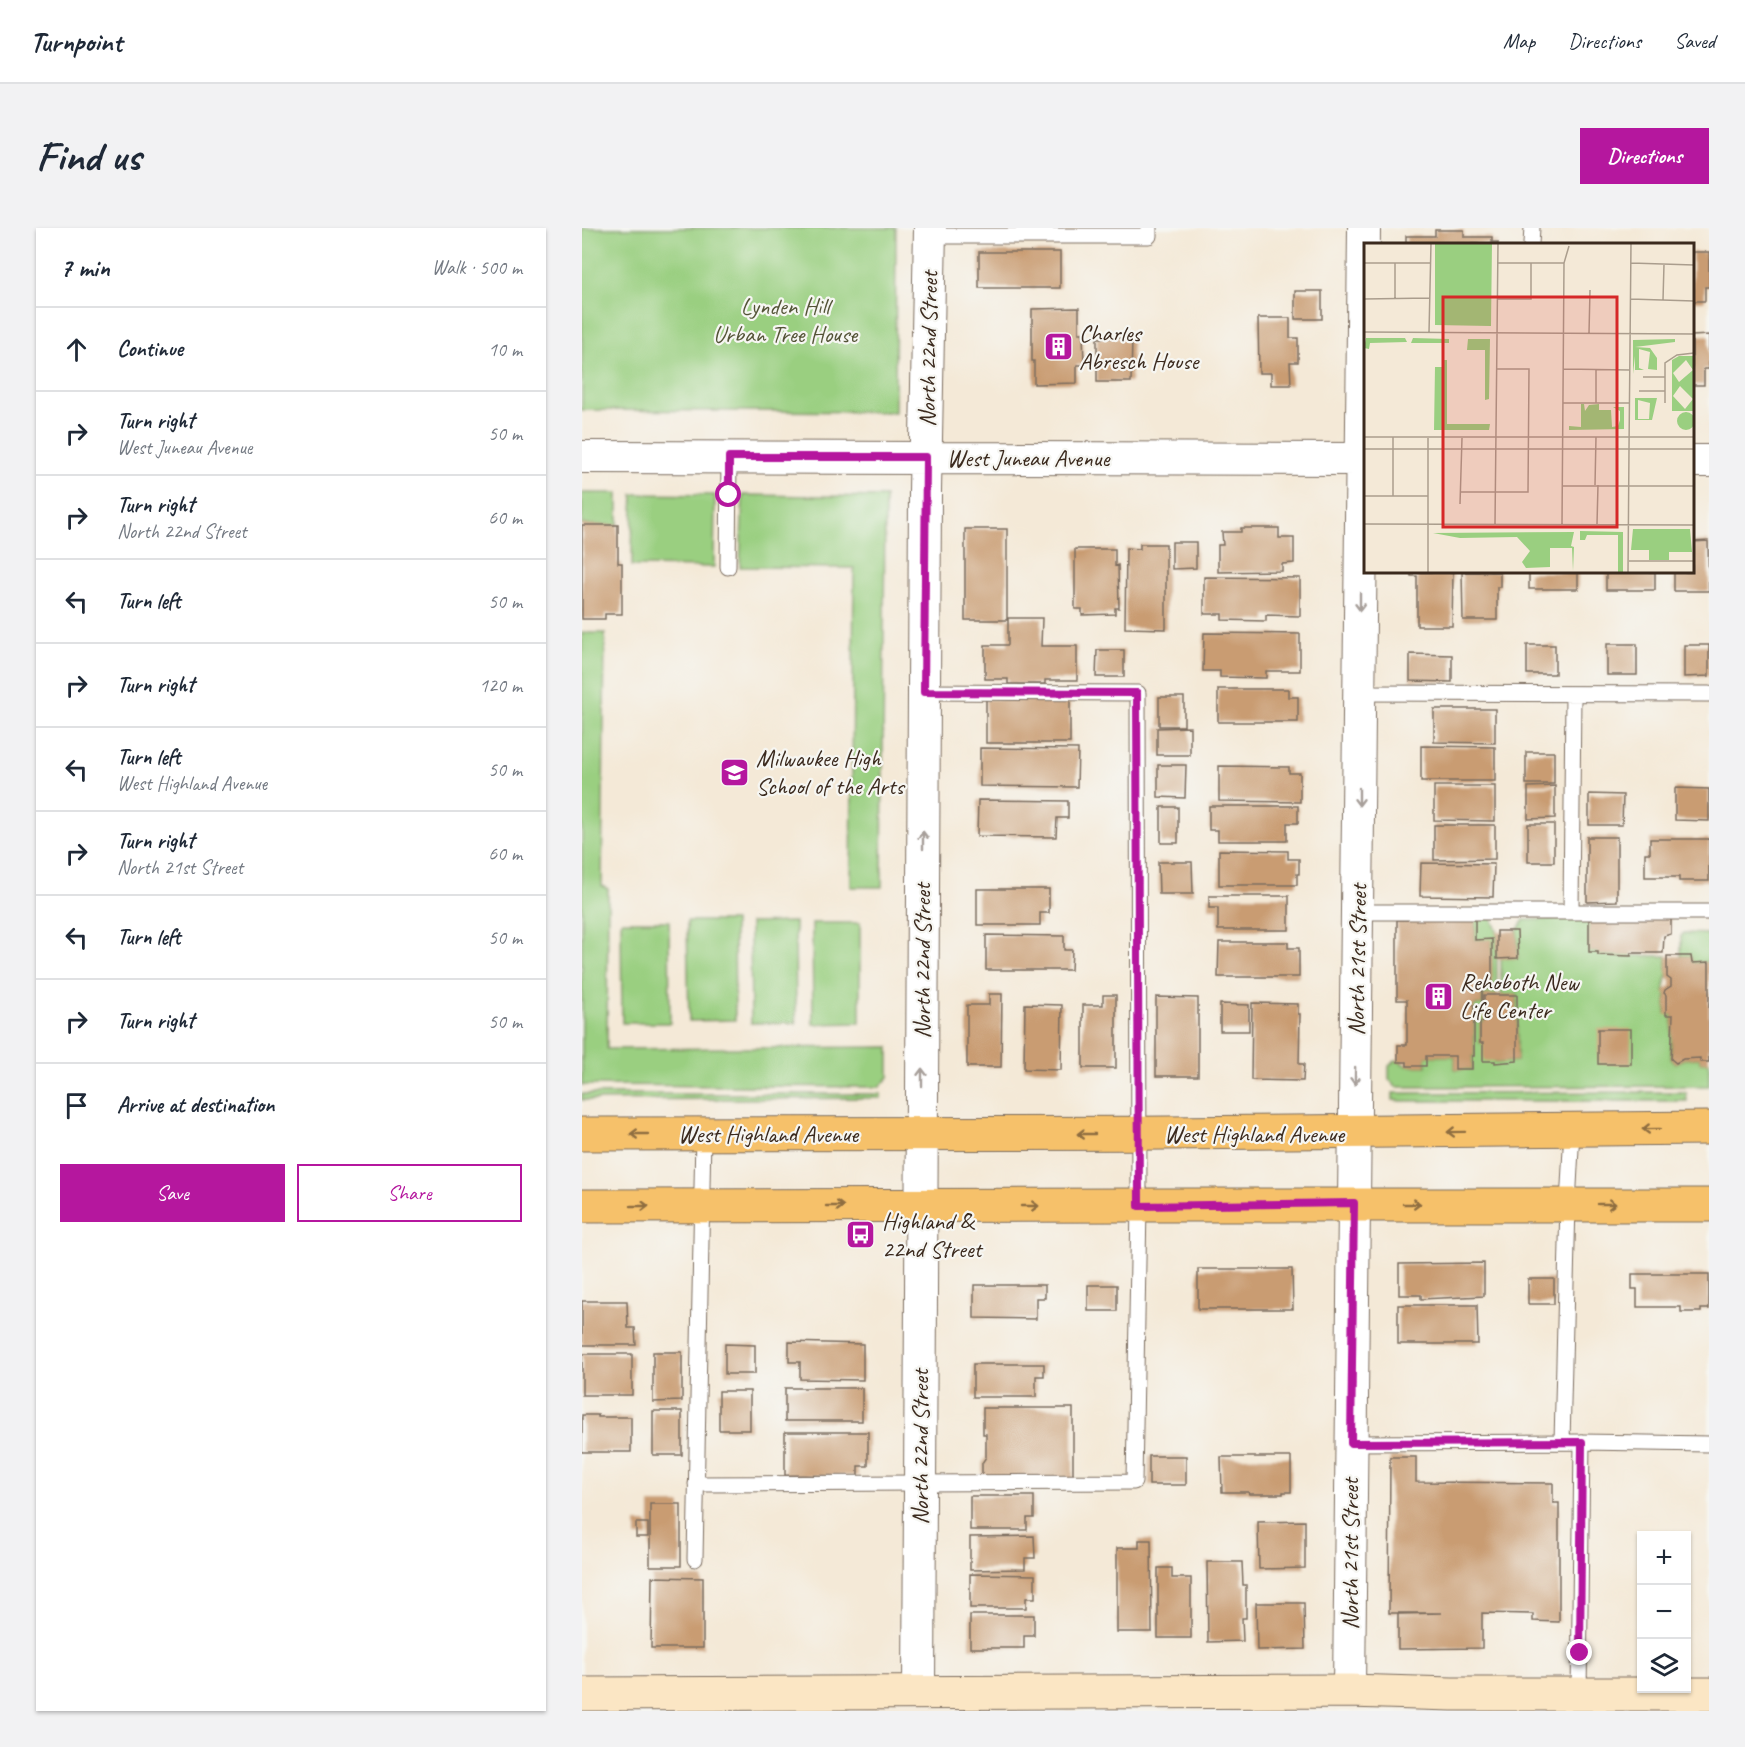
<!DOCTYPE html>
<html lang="en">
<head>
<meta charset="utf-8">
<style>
	body { margin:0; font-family:Caveat,sans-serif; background:#f2f2f3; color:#1f2937 }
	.controls { position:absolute; right:18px; bottom:18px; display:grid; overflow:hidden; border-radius:0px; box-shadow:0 2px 4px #0004 }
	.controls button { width:54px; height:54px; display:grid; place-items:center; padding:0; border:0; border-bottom:2px solid #e0e1e3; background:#fff; color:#1f2937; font:30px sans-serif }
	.stop { position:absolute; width:18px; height:18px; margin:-14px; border:4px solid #b5179e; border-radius:50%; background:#fff }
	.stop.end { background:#b5179e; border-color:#fff; box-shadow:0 2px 6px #0008 }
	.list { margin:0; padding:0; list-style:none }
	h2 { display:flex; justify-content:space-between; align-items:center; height:78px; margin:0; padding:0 24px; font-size:26px }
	h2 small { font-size:20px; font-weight:400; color:#747a83 }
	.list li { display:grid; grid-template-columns:39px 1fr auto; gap:18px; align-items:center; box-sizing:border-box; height:84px; padding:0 24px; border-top:2px solid #e0e1e3 }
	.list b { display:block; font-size:22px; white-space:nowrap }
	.list p { margin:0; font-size:20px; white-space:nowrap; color:#747a83 }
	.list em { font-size:20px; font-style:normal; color:#747a83 }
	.actions { display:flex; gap:12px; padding:18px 24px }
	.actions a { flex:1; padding:14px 0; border:2px solid #b5179e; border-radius:0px; text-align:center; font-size:21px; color:#b5179e }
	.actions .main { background:#b5179e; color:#fff }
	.icon { flex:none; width:33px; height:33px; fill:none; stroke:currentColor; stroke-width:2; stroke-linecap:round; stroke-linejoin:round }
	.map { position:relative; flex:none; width:1127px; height:1483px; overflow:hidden; border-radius:0px }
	header { display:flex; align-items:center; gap:36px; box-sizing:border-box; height:84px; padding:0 30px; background:#fff; border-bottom:2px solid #e0e1e3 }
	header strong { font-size:28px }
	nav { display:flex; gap:33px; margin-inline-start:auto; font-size:21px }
	.intro { display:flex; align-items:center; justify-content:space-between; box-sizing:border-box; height:144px; padding:0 36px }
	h1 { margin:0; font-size:42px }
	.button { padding:15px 27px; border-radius:0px; background:#b5179e; color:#fff; font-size:21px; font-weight:700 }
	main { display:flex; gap:36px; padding:0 36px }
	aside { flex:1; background:#fff; border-radius:0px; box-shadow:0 2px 4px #0004 }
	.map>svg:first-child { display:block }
	.green { fill:#9acf80; stroke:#6a7c4f; stroke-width:1.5 }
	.building { fill:#c99c72 }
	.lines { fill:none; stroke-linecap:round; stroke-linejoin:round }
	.lane-casing { stroke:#7c6d5f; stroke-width:17 }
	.street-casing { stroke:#7c6d5f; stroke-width:34 }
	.secondary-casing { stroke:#7c6d5f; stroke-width:35 }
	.primary-casing { stroke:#7c6d5f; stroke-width:35 }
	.lane { stroke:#fff; stroke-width:15 }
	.street { stroke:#fff; stroke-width:32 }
	.secondary { stroke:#fbe6c4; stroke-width:33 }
	.primary { stroke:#f6c16b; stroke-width:33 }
	.oneway { stroke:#a79f9a }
	.oneway2 { stroke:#8f6e41 }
	.route { stroke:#b5179e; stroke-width:8 }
	.labels { text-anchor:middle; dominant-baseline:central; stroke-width:4.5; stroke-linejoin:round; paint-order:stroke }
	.park-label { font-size:24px; fill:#535336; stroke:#f6f6f2 }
	.poi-label { font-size:24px; fill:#3b2a1e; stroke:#f6f6f2; text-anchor:start }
	.street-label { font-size:24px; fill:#3b2a1e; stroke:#f6f6f2 }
	.inset-road { fill:none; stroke:#aa9d8d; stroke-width:1.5 }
	.view { fill:#d62828; fill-opacity:0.15; stroke:#d62828; stroke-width:3 }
	.inset-edge { fill:none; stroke:#3b2a1e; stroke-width:3 }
</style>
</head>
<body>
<header>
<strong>Turnpoint</strong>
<nav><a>Map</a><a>Directions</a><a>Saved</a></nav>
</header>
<div class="intro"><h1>Find us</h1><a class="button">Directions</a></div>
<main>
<aside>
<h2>7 min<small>Walk · 500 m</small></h2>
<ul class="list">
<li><svg class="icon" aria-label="ahead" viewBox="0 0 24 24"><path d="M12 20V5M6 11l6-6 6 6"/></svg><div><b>Continue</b></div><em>10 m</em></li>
<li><svg class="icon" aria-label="right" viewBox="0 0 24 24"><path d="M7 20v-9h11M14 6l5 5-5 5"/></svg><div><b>Turn right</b><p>West Juneau Avenue</p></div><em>50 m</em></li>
<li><svg class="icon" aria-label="right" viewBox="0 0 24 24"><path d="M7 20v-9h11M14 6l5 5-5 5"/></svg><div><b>Turn right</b><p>North 22nd Street</p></div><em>60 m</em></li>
<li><svg class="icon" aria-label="left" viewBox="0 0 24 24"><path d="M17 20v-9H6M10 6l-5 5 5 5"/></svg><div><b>Turn left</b></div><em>50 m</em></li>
<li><svg class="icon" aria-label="right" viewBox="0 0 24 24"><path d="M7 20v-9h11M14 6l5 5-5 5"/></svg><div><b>Turn right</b></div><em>120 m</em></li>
<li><svg class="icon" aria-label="left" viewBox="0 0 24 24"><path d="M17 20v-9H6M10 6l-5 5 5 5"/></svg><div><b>Turn left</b><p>West Highland Avenue</p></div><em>50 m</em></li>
<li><svg class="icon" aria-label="right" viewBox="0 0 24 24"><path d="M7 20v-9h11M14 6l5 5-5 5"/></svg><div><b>Turn right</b><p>North 21st Street</p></div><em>60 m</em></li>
<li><svg class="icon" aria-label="left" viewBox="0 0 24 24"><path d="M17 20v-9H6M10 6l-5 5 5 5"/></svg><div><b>Turn left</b></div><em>50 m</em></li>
<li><svg class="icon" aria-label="right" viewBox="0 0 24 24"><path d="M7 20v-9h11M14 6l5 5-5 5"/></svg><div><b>Turn right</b></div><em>50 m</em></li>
<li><svg class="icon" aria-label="arrive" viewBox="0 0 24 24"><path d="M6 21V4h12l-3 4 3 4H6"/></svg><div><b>Arrive at destination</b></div></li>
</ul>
<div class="actions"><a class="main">Save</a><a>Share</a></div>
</aside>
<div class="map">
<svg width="1127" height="1483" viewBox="0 0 1127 1483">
	<rect width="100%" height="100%" fill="#f6f6f2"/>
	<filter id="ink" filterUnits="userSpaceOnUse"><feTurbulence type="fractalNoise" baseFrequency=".0167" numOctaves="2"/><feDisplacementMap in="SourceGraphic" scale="12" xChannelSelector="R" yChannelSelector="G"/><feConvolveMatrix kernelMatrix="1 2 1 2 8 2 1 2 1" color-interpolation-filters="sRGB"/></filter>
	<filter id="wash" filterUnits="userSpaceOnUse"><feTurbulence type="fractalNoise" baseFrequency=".008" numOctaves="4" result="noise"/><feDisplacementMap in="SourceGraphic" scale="24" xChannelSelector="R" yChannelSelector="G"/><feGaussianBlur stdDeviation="1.35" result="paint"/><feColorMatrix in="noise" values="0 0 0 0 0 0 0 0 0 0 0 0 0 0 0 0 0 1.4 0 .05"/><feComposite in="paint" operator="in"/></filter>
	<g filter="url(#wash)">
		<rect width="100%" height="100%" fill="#f4e9d7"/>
		<path class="green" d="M0 0H314L313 184 0 182Z
			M0 265H36V297H0Z
			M51 266 133 267 132 339 50 338Z
			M161 267 303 269 300 659H269L272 340 158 339Z
			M0 405H23L20 658 26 661 25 821 307 819V849L298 859 0 857Z
			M910 690 915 703V767H902V794L898 795V815H901L914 835 935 833V767H919V730H936L935 703 942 692 1007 690V724H1016V727L1085 728V749L1082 765 1084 767V786L1091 787 1089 831 1094 835 1101 831 1118 830V834H1127V858L814 859 807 851V838L814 832 825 838H844V828H873V841H890V828H892V777H900V761H910V712H893V692Z
			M39 693H87L88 795H40Z
			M105 693H152L153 792 107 793Z
			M213 694 214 795H169L168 695Z
			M230 695H278V795L231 796Z
			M1102 705 1127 706V734L1110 735 1109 728H1099V708Z
			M1104 864 1105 873H819L811 872V865Z
			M0 866H299V870L0 872Z"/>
		<g id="blocks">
			<path class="building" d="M853 2H882V9H910V14H916V16H824V8H853Z
				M397 24H478V60H397Z
				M1110 24H1127V59H1123V73H1110Z
				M713 63H740V91H713Z
				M497 80V105H501L502 137H495V155L452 156V133H450V81Z
				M676 90H708V110H716V134H708L709 157H689V145H677Z
				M1127 107V141H1122V157H1110V108Z
				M515 110H550L549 154H515Z
				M0 297H36V335H40V386H23V391H0Z
				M659 300H697V310H712V335L700 336V343L636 344V317H641L640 304H659Z
				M383 301H425V392H383Z
				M1126 313 1127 363H1092V344H1110V314Z
				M590 314H614V340L590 341Z
				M558 316H584V401L543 400 544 320 558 321Z
				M493 321H533V338L536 337 537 380H533V386L500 387V381H493Z
				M829 344H871L870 398H835V348H829Z
				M880 344H918V359H915V392H881Z
				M947 344H996V361H947Z
				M1024 344H1073V362H1024Z
				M622 349 718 350V388L684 387V393L640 392V386H622Z
				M426 390H460L459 418H495V452H463V456H426V451H403V417H426Z
				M622 405 718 406V443H684V450L638 449V443H621Z
				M1025 416H1055V447H1025Z
				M945 417H973V446H945Z
				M1102 417H1127V448L1102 449Z
				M515 422H542V449H514Z
				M828 426 870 427V454L828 453Z
				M636 461H706V469H716V494H636Z
				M577 469H602V498H577Z
				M404 471H488V515H404Z
				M852 481H913V515L852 514Z
				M608 499V527H575V500Z
				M839 518 913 519V553H839Z
				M398 520 496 521 495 559 398 558Z
				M944 524H972V556H944Z
				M576 537H604L603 570 576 569Z
				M637 538 707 539V545H718V574L637 573Z
				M852 558H913V593L852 592Z
				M973 558V590L946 591V559Z
				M1093 560 1127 561V593L1093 592Z
				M1007 566 1041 567 1040 597H1007Z
				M396 572 486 573V590H475L474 609 395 608Z
				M627 578H716V595H705V613H636V602H627Z
				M579 579H596V615H579Z
				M946 596H972V634H946Z
				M852 597H913V631L852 632Z
				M1005 609H1035V673L1005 674Z
				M1068 611H1127V653H1097V649H1063V625H1068Z
				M637 622 706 623V631H717V646H715V657H637Z
				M576 634H610L611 666H577Z
				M839 635 912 636 911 669 838 668Z
				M395 661H467V685H458V697H395Z
				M627 668H707V702H636V680H627Z
				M1007 686 1089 690V706L1082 708 1081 725H1049V728L1016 727V724H1007Z
				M826 687H893V712L910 711V761H900V777H892V828H890V841H873V828H844V838H825V834H816V817H825V772H815V692H826Z
				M915 703H935L936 730 915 731Z
				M404 707 482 708V722H490L489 742H404Z
				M637 714H706V720H717V749H636Z
				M1085 728H1109L1110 735 1127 734V834H1118V830L1101 831 1094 835 1089 831 1091 787H1084V767L1082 765 1083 762 1089 758V752L1085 749Z
				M407 766H420L419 839H385V777H407Z
				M521 767H534V840H501V777H521Z
				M902 767H935V833L913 835V833H901V815H898V794H902Z
				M574 769 616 770V848H574Z
				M670 775 716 776V786H718L717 836H722L721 853 669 852Z
				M443 776 480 777 479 842 442 841Z
				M638 776 667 777V803H638Z
				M1016 801H1049V836H1016Z
				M902 1035V1068L839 1071V1067H817V1036Z
				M616 1041H710L711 1081H616Z
				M1050 1046H1127V1081H1119V1084H1099V1079H1055V1061H1050Z
				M946 1051H972V1076H946Z
				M392 1057H463V1070H454V1091L392 1090Z
				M506 1057H535V1083H506Z
				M0 1073H45L46 1100H53L54 1117H0Z
				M816 1077H895L896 1116H816Z
				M207 1114 281 1116V1152L218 1151V1134H207Z
				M143 1116 173 1117V1146H143Z
				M71 1124H100V1173L71 1174Z
				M0 1126H50V1167H0Z
				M391 1136H462V1148H454V1169H391Z
				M203 1160H280V1193H203Z
				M137 1163H168V1202H137Z
				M401 1180H491V1254L400 1248V1235L404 1229V1206H401Z
				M71 1183H100V1227H71Z
				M0 1187H16V1189H49V1224H0Z
				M203 1204H286V1238H276V1248L203 1247Z
				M567 1228H604V1257H567Z
				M639 1229H709V1264H701V1266H667L666 1264H640Z
				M808 1229H834V1254L971 1255V1275H977V1394L951 1393V1386L900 1385V1420L816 1421V1386L860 1385H807Z
				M388 1268H452V1290H445V1302H388Z
				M68 1276H99V1338H68Z
				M723 1293V1340L677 1341 676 1294Z
				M54 1295H66V1309H54Z
				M452 1308 453 1330H443V1341L388 1342V1309Z
				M557 1312H569L570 1404H535V1320H557Z
				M625 1334H660L661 1357H664V1390H660L661 1413 626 1414Z
				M576 1340H590V1350H609V1410H576Z
				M388 1346 453 1347V1370H444V1380H388Z
				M70 1349 121 1350V1420H69Z
				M674 1375H722L723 1421 675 1422Z
				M388 1387H452V1408H442V1420H388Z"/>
		</g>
	</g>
	<g filter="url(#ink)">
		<use href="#blocks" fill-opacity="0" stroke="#7c6d5f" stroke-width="1.5"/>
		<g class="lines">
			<defs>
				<path id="lane" d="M348 8H567V0
					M949 16 950 0
					M146 339 147 229
					M777 465 1127 466
					M776 684H1127
					M989 684 991 466
					M980 1214 986 976 990 902
					M769 1215 1000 1214 1127 1216
					M114 1256 552 1254 557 978 556 465 342 464
					M113 1331 121 906
					M997 1466 1000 1214"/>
				<path id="street" d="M0 229 783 231
					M1110 233H1127
					M767 1463 782 0
					M337 1465 343 263 348 0"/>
				<path id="secondary" d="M0 1466 767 1463 870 1466H1127"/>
				<path id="primary" d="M0 906C376 907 751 905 1127 900
					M0 978C376 979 751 975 1127 977"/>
			</defs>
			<use href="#lane" class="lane-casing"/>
			<use href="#street" class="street-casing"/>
			<use href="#secondary" class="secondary-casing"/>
			<use href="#primary" class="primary-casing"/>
			<use href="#lane" class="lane"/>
			<use href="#street" class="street"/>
			<use href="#secondary" class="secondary"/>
			<use href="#primary" class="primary"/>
		</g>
		<defs><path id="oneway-shaft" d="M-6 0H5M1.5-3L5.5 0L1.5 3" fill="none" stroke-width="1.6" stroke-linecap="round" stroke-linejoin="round" transform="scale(1.5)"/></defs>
		<g class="oneway">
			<use href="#oneway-shaft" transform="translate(778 374) rotate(90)"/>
			<use href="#oneway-shaft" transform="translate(777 569) rotate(90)"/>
			<use href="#oneway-shaft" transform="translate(341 612) rotate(-90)"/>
			<use href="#oneway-shaft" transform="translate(773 848) rotate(91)"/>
			<use href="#oneway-shaft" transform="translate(340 849) rotate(-90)"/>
		</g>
		<g class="oneway2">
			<use href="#oneway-shaft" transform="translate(1069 901) rotate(179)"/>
			<use href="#oneway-shaft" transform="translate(874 904) rotate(179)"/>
			<use href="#oneway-shaft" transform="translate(57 906) rotate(-180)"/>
			<use href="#oneway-shaft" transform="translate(504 906) rotate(180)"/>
			<use href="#oneway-shaft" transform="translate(830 976)"/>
			<use href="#oneway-shaft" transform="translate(1025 976)"/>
			<use href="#oneway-shaft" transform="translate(58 978)"/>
			<use href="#oneway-shaft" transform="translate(253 978)"/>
			<use href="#oneway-shaft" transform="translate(448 978)"/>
		</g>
	</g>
	<g class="lines" filter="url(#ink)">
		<path class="route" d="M147 267V229H344L342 464 555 465 557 978 772 975 769 1215 1000 1214 998 1425"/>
	</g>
	<defs>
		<symbol id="building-square" viewBox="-11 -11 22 22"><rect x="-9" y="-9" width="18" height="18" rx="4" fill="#b5179e" stroke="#f6f6f2"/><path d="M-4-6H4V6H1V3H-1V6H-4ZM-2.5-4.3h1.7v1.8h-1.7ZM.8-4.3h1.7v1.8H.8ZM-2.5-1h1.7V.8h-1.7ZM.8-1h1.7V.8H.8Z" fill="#fff"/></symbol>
		<symbol id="school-square" viewBox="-11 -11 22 22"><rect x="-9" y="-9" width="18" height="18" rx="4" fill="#b5179e" stroke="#f6f6f2"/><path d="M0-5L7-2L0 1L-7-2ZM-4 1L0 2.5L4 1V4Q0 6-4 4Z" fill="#fff"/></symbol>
		<symbol id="bus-square" viewBox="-11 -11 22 22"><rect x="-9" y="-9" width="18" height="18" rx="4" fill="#b5179e" stroke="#f6f6f2"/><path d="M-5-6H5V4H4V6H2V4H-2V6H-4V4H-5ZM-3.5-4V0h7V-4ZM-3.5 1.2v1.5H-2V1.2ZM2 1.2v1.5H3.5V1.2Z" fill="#fff"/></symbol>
	</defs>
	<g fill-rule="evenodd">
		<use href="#building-square" x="460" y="102" width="33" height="33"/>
		<use href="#school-square" x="136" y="528" width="33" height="33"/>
		<use href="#building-square" x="840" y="752" width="33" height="33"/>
		<use href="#bus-square" x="262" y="990" width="33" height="33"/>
	</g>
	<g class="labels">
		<g class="park-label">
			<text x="203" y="78">Lynden Hill<tspan x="203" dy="28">Urban Tree House</tspan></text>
		</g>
		<g class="poi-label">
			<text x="497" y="105">Charles<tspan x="497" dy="28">Abresch House</tspan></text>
			<text x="174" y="530">Milwaukee High<tspan x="174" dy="28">School of the Arts</tspan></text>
			<text x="878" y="754">Rehoboth New<tspan x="878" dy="28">Life Center</tspan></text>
			<text x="300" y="993">Highland &amp;<tspan x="300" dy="28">22nd Street</tspan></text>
		</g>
		<g class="street-label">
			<text transform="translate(346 121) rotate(-89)">North 22nd Street</text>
			<text x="446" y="230">West Juneau Avenue</text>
			<text transform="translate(775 732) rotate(-89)">North 21st Street</text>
			<text transform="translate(340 733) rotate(-90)">North 22nd Street</text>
			<text x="186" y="906">West Highland Avenue</text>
			<text x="672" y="906">West Highland Avenue</text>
			<text transform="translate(338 1219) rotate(-90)">North 22nd Street</text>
			<text transform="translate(768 1326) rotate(-90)">North 21st Street</text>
		</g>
	</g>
	<g transform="translate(782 15)">
		<rect width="330" height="330" fill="#f4e9d7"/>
		<path d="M71 0H128L127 83 71 82ZM2 95H41L43 99 6 100 5 106 0 105ZM49 95 85 96V100H47ZM104 96H126L125 156 121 157V107H103ZM311 96V99L271 104 286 105 293 115V127L284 126 286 109 275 106V125L280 127H271V113L269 131V97ZM315 113H330V168H308V117ZM322 117 329 127 315 139 309 130ZM316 143 329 156 321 166 309 153ZM79 117H83V181H126L125 187H70L71 124H78ZM271 155H293L288 177H271ZM274 157 286 160 285 176H274ZM217 161H220L221 168 225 162 235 161V167H247L248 184 254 183 256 177V168L249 164H260V186L205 187V183L217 184ZM313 178a9 9 0 1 1 18 0a9 9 0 1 1-18 0ZM269 286H326L328 309H305V317H285V307H267ZM216 288 259 289V330H254V292H223L221 297H216ZM210 289 207 303 210 304 209 328 208 305H186V324L162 325 158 319 166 308 153 294 96 295 69 290Z" fill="#9acf80" fill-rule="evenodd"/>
		<path class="inset-road" d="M0 20H66M31 20V55M133 20H200M267 20 330 22M0 56 66 55M133 56H167V20M266 56 330 58M299 57 300 21M0 89 330 91M65 90 67 0M225 90 226 47M199 126 266 127M279 134H301M275 148H301M199 160H265M232 160V127M301 160V120L313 112 330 110M0 194H330M64 195V330M0 206H330M265 206 267 0M231 242 232 194M198 243H330M97 249H164L165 126H132M0 253H64M29 253V194M96 261 98 195M0 281 330 282M131 281 134 0M198 281 200 20 205 3M233 281 234 242M265 318H330M264 330 265 206"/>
		<path class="view" d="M79 54H253V284H79Z"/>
		<rect width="330" height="330" class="inset-edge"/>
	</g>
</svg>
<div class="controls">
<button>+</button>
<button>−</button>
<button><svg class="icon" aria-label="layers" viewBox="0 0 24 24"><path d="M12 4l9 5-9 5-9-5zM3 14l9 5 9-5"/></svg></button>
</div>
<div class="stop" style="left:147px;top:267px"></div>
<div class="stop end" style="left:998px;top:1425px"></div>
</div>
</main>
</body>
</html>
